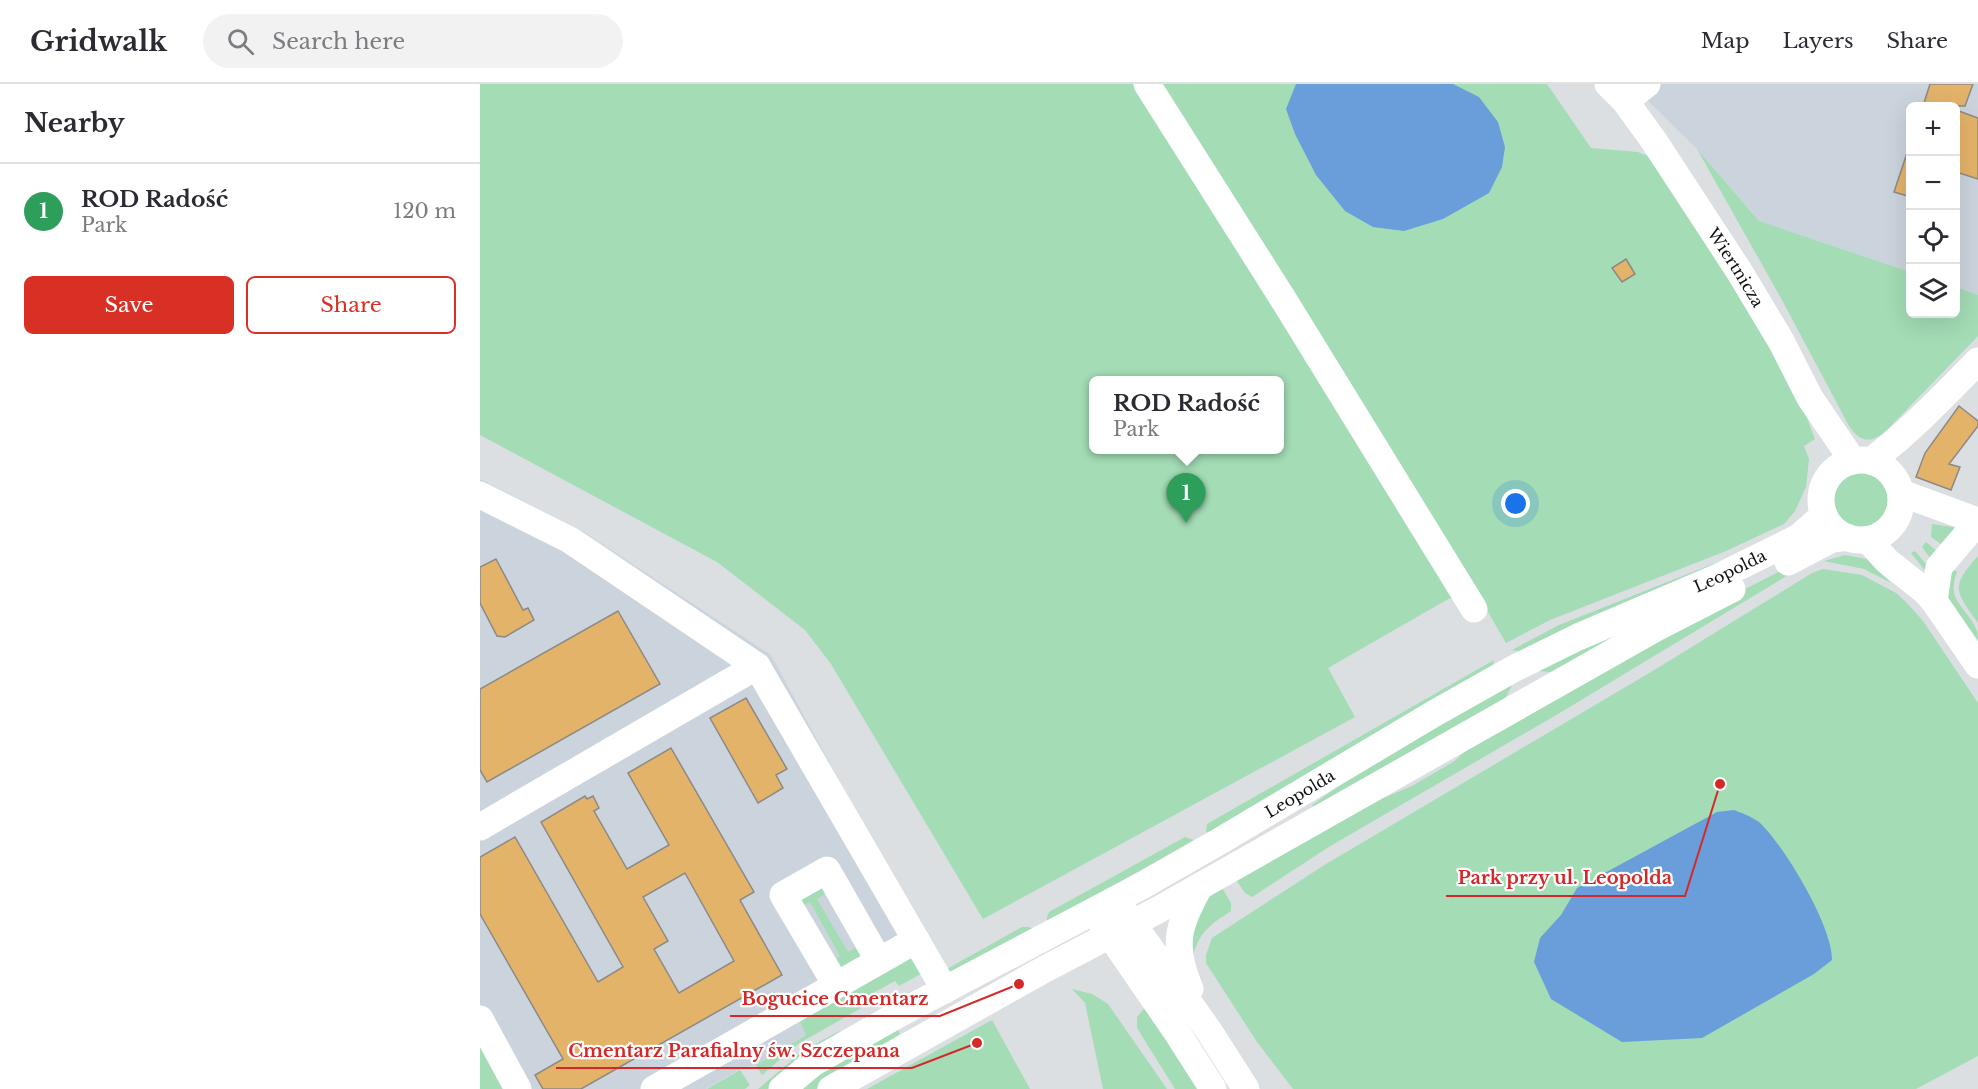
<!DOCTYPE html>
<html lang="en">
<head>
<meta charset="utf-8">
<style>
	body { margin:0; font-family:"Libre Baskerville",serif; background:#f2f2f3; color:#2b2b33 }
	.controls { position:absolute; right:18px; top:18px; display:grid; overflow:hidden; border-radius:9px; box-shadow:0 6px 24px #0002 }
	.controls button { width:54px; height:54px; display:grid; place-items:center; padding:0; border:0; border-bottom:2px solid #e1e1e2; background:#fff; color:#2b2b33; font:30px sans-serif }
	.you { position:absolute; left:1036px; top:420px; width:21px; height:21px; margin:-15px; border:4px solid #fff; border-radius:50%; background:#1a73e8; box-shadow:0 0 0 9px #1a73e833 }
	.badge { display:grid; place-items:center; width:39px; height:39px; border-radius:50%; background:#d93025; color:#fff; font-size:20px; font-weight:700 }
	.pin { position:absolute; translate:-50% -50px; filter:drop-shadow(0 2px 3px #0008) }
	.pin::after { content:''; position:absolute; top:32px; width:21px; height:18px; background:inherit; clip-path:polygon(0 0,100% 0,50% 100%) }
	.popup { position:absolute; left:609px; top:292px; width:195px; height:78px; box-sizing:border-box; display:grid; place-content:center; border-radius:9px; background:#fff; filter:drop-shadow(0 2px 4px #0005); font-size:20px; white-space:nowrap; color:#7c7c81 }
	.popup b { font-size:22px; color:#2b2b33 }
	.popup::after { content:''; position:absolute; left:50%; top:100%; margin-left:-12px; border:12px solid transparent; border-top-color:#fff }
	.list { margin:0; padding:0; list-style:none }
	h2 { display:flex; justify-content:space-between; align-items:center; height:78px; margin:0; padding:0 24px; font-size:26px }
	h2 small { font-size:20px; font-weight:400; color:#7c7c81 }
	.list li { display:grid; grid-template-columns:39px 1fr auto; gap:18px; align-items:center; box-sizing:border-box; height:96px; padding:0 24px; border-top:2px solid #e1e1e2 }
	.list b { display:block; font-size:22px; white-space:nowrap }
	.list p { margin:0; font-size:20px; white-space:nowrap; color:#7c7c81 }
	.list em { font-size:20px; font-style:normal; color:#7c7c81 }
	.actions { display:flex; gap:12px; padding:18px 24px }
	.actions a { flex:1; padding:14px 0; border:2px solid #d93025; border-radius:9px; text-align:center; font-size:21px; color:#d93025 }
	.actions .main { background:#d93025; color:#fff }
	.icon { flex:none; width:33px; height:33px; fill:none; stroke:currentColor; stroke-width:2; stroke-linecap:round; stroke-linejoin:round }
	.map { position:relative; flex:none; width:1498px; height:1005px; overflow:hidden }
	header { display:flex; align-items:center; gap:36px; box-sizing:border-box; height:84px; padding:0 30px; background:#fff; border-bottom:2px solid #e1e1e2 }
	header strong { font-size:28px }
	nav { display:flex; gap:33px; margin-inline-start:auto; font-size:21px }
	.search { width:420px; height:54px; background:#f2f2f3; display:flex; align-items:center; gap:15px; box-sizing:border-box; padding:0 21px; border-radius:33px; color:#7c7c81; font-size:22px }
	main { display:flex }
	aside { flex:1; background:#fff }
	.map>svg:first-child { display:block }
	.built { fill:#cbd4dd }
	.green { fill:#a3dcb5; fill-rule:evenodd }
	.water { fill:#699edb }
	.building { fill:#e4b36a; stroke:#8c8985; stroke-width:1.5; fill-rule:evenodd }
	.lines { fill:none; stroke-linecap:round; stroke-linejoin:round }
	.minor { stroke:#fff; stroke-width:27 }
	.labels { text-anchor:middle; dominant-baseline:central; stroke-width:4.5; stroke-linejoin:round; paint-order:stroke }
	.street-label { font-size:16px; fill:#0f1011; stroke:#fff }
	.leader { fill:none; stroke:#d62828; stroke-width:2 }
	.callout-dot { fill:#d62828; stroke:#fff; stroke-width:2 }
	.callout-label { font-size:18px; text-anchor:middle; font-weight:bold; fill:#d62828; stroke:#fff; stroke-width:4.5; stroke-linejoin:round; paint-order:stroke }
</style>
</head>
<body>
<header>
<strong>Gridwalk</strong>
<div class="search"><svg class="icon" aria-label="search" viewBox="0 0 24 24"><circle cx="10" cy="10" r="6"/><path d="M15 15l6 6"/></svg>Search here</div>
<nav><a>Map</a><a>Layers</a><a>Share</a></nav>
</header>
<main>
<aside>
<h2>Nearby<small></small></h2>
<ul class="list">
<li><span class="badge" style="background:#2e9e5b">1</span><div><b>ROD Radość</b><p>Park</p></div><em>120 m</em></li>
</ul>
<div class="actions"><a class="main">Save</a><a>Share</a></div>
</aside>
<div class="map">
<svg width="1498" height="1005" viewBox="0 0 1498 1005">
	<rect width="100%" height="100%" fill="#dbdfe2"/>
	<path class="built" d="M1151 0H1498V211L1476 203V22H1430V188L1279 137 1217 65Z
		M0 395 101 446 291 571 448 860 319 936 327 950 276 981 260 985 226 1005H26L0 960Z"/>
	<path class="green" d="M0 0H1067L1111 64 1158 68 1175 75 1216 134 1320 316 1335 355 1324 362 1329 375 1326 403 1315 427 1304 440 1246 467 1070 536 1026 559 997 509 980 519 970 514 848 584 875 633 503 835 351 580 325 546 237 478 0 351ZM613 296H799V366H613Z
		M1217 65 1279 137 1430 188V230H1476V203L1498 211V252L1404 349C1388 360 1380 357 1369 342L1302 216Z
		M1352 416a28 28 0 1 1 56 0a28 28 0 1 1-56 0Z
		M1452 440 1478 444 1465 463 1451 453Z
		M1305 453 1043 568 1032 566 1079 541 1258 470Z
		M1446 458 1460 470 1448 490 1431 469 1435 467 1446 480 1451 475 1442 463Z
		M1365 471 1387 475 1411 499 1384 485 1344 477Z
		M1498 472V539C1475 507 1470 503 1498 472Z
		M1320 477 1323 482 1078 630 852 761 772 813 765 809 755 794 877 725 932 702 973 678 997 657 1259 508Z
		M1472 484 1477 488C1465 518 1487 522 1497 547 1498 551 1498 556 1498 561L1467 516Z
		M1343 485 1382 491 1416 509 1426 518 1443 537 1498 619V972L1436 1005H813L777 958 726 879V871L732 854 846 780 1171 588 1332 489Z
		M1134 548 1137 554 1079 586 1070 588 1057 587Z
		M1014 576 1013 583 1009 587 727 749 726 747 727 740Z
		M1032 601 1023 619 835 726 832 721 910 666Z
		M705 753 714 756 567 839V833L569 828Z
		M337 800 348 808 337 815 368 868 379 862 381 872 376 879 363 884 357 881 353 876 360 872 330 818 322 822 320 812Z
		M741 802 751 819V827C730 841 721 846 713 871L705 867 720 819Z
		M542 843H549L553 845 470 888 465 886Z
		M437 866 448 886 419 902 415 897 380 916 383 923 318 960 282 991 276 981 326 951 319 935Z
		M592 905 612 910 628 920 687 1005H623L605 919Z
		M666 922 721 1005H695L657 944V933Z
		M512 936 550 1005H387Z
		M361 946 291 1005H278L323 967Z
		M418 946 420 950 371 984 336 1005H321L346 985Z
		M0 962 25 1005H0Z
		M260 986 270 1001 265 1005H227Z"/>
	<path class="water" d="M816 0H973L999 13 1018 38 1025 63 1022 83 1009 109 963 135 924 147 893 143 865 127 836 91 815 50 806 25Z
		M1254 726C1262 729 1272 733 1279 738 1304 761 1353 843 1352 876L1334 890 1222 954 1142 958 1071 915 1054 878 1060 854 1081 831 1097 804 1237 728Z"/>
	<path class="building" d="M1450 0H1493L1485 22H1443Z
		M1476 26 1498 34V95L1476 88Z
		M1428 66H1431V113L1414 108Z
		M1146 175 1155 190 1142 198 1132 184Z
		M1479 322 1498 337V342L1469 380 1480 383 1471 406 1436 393 1445 369Z
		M16 475 43 526 48 524 54 536 25 553 17 552 0 519V483Z
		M138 527 180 600 7 698 0 686V605Z
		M266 614 307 685 296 691 303 704 278 719 230 634Z
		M191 664 274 808 260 816 302 891 101 1005H63L55 991 83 975 0 830V773L35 753 118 898 143 883 61 738 105 712 107 715 113 712 119 724 114 727 147 785 189 761 148 689ZM205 789 254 877 199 909 174 865 188 857 163 813Z"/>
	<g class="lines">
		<g class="minor">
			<path d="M667 0 805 218 994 525"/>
			<path id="s1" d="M1128 0 1145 17 1174 57 1259 187 1301 257 1330 314 1373 377"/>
			<path d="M1145 17 1167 0"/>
			<circle cx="1381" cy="416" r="40"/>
			<path d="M1391 377C1430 347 1464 312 1498 277"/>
			<path d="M1421 409 1498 437"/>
			<path d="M0 411 90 456 277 582 465 906"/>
			<path d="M1388 456 1407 477 1445 507 1454 517 1498 581"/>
			<path d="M1308 478 1352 455 1367 453"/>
			<path d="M1454 517 1459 483 1494 442"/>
			<path d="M0 743 277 582"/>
			<path d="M643 826 729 947 766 1005"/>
			<path d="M621 838 696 947 733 1005"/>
			<path d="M356 901 303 811 347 786 399 877"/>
			<path d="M710 905C692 862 697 842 720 802"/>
			<path d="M0 935 38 1005"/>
			<path d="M174 1005 436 856"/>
			<path id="s2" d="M302 1005 333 979 417 931 665 800 740 757 955 629 1033 585 1098 553 1234 495 1301 462 1319 453 1344 431"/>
			<path d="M351 1005 565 885 678 826 1176 544 1252 505"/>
		</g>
	</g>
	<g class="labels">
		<g class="street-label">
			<text stroke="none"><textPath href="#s1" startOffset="224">Wiertnicza</textPath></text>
			<text stroke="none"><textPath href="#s2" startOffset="1082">Leopolda</textPath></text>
			<text stroke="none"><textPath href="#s2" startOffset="597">Leopolda</textPath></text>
		</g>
	</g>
	<path class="leader" d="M1240 700L1205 812H966M539 900L460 932H250M497 959L432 984H76"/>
	<g class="callout-dot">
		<circle cx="1240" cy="700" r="6"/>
		<circle cx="539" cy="900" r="6"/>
		<circle cx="497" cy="959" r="6"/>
	</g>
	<g class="callout-label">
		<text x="1085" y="800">Park przy ul. Leopolda</text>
		<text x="355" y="921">Bogucice Cmentarz</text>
		<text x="254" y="973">Cmentarz Parafialny św. Szczepana</text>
	</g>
</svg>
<div class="controls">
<button>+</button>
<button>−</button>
<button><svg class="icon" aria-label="locate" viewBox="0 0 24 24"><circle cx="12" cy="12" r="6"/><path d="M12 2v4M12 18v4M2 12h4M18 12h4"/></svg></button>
<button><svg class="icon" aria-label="layers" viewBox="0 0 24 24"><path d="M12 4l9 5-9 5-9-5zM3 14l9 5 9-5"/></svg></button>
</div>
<div class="you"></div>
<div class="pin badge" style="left:706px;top:439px;background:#2e9e5b">1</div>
<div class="popup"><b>ROD Radość</b>Park</div>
</div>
</main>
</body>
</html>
